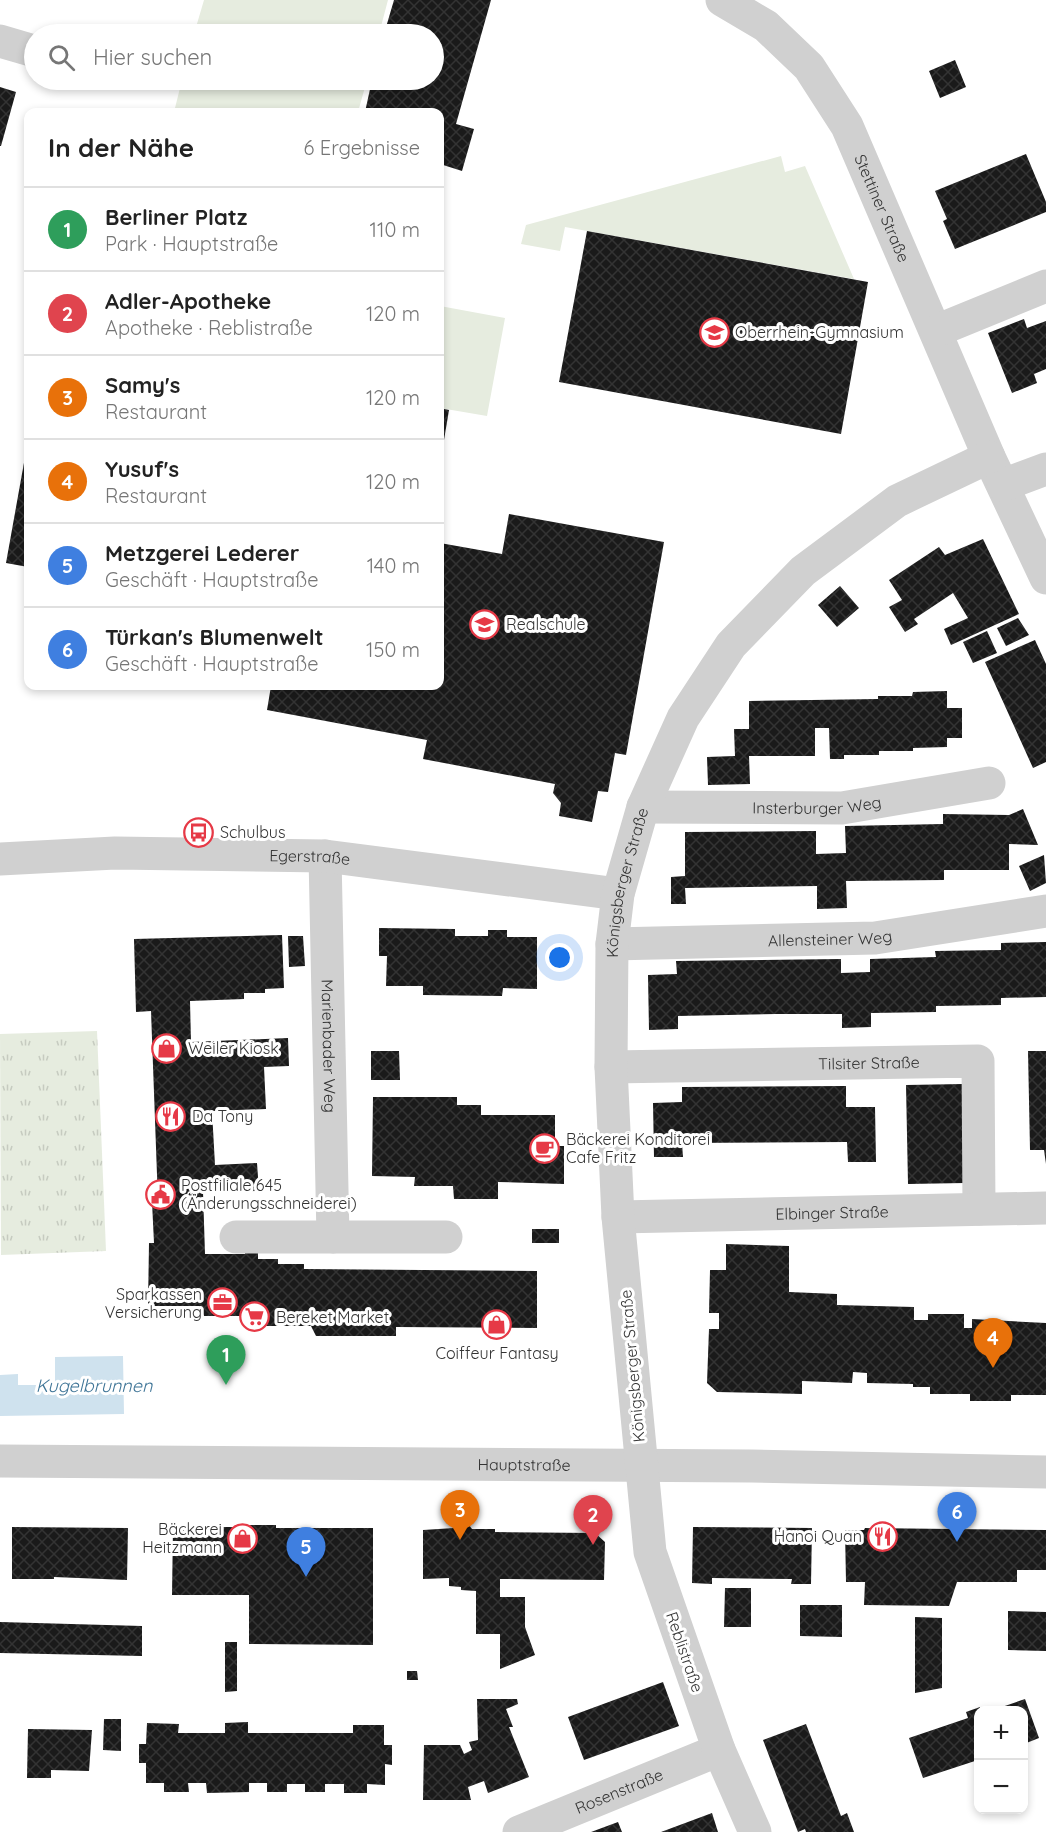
<!DOCTYPE html>
<html lang="de">
<head>
<meta charset="utf-8">
<style>
	body { margin:0; font-family:Quicksand,sans-serif; background:#f6f6f6; color:#222 }
	.controls { position:absolute; right:18px; bottom:18px; display:grid; overflow:hidden; border-radius:12px; box-shadow:0 3px 9px #0003 }
	.controls button { width:54px; height:54px; display:grid; place-items:center; padding:0; border:0; border-bottom:2px solid #e0e0e0; background:#fff; color:#222; font:30px sans-serif }
	.you { position:absolute; left:560px; top:958px; width:21px; height:21px; margin:-15px; border:4px solid #fff; border-radius:50%; background:#1a73e8; box-shadow:0 0 0 9px #1a73e833 }
	.badge { display:grid; place-items:center; width:39px; height:39px; border-radius:50%; background:#d93025; color:#fff; font-size:20px; font-weight:700 }
	.pin { position:absolute; translate:-50% -50px; filter:drop-shadow(0 2px 3px #0008) }
	.pin::after { content:''; position:absolute; top:32px; width:21px; height:18px; background:inherit; clip-path:polygon(0 0,100% 0,50% 100%) }
	.list { margin:0; padding:0; list-style:none }
	h2 { display:flex; justify-content:space-between; align-items:center; height:78px; margin:0; padding:0 24px; font-size:26px }
	h2 small { font-size:20px; font-weight:400; color:#767676 }
	.list li { display:grid; grid-template-columns:39px 1fr auto; gap:18px; align-items:center; box-sizing:border-box; height:84px; padding:0 24px; border-top:2px solid #e0e0e0 }
	.list b { display:block; font-size:22px; white-space:nowrap }
	.list p { margin:0; font-size:20px; white-space:nowrap; color:#767676 }
	.list em { font-size:20px; font-style:normal; color:#767676 }
	.icon { flex:none; width:33px; height:33px; fill:none; stroke:currentColor; stroke-width:2; stroke-linecap:round; stroke-linejoin:round }
	.map { position:relative; flex:none; width:1046px; height:1832px; overflow:hidden }
	.search { position:absolute; background:#fff; box-shadow:0 3px 9px #0003; left:24px; top:24px; width:420px; height:66px; display:flex; align-items:center; gap:15px; box-sizing:border-box; padding:0 21px; border-radius:33px; color:#767676; font-size:22px }
	.panel { position:absolute; background:#fff; box-shadow:0 3px 9px #0003; left:24px; top:108px; width:420px; height:582px; border-radius:12px }
	.map>svg:first-child { display:block }
	.grass { fill:#e6ecdf }
	.park { fill:url(#park-tufts) }
	.water { fill:#cfe2ee }
	.building { fill:url(#building-cross-hatch) }
	.lines { fill:none; stroke-linecap:round; stroke-linejoin:round }
	.minor { stroke:#d0d0d0; stroke-width:33 }
	.labels { text-anchor:middle; dominant-baseline:central; stroke-width:6; stroke-linejoin:round; paint-order:stroke }
	.street-label { font-size:16px; fill:#333; stroke:#fff }
	.poi-label { font-size:16px; fill:#333; stroke:#fff; text-anchor:start }
	.water-label { font-size:18px; font-style:italic; fill:#3f7597; stroke:#fff }
</style>
</head>
<body>
<div class="map">
<svg width="1046" height="1832" viewBox="0 0 1046 1832">
	<defs>
		<pattern id="park-tufts" width="24" height="20" patternUnits="userSpaceOnUse" patternTransform="scale(1.5)"><rect width="24" height="20" fill="#e6ecdf"/><path d="M3 7l-1-3M5 7V3M7 7l1-3M15 17l-1-3M17 17v-4M19 17l1-3" fill="none" stroke="#c6cbc0"/></pattern>
		<pattern id="building-cross-hatch" width="8" height="8" patternUnits="userSpaceOnUse" patternTransform="scale(1.5)"><rect width="8" height="8" fill="#1a1a1a"/><path d="M0 0l8 8M0 8l8-8" fill="none" stroke="#333"/></pattern>
	</defs>
	<rect width="100%" height="100%" fill="#fff"/>
	<path class="grass" d="M204 0H388L379 34H194Z
		M182 80H367L358 112H174Z
		M781 156 785 172 805 166 854 279 565 227 560 251 521 244 526 225Z
		M440 306 505 318 487 416 440 408Z"/>
	<path class="park" d="M97 1031 106 1251 1 1255 0 1034Z"/>
	<path class="water" d="M123 1356 124 1414 0 1416V1375L18 1374V1385H55V1357Z"/>
	<path class="building" d="M394 0H491L456 124 474 129 462 171 440 164V112H365L372 80H434V34H384Z
		M955 60 966 87 940 98 929 71Z
		M0 87 16 92 1 146H0Z
		M1026 154 1046 202V212L955 249 943 221 947 219 935 191Z
		M587 231 868 282 841 434 559 382Z
		M1024 319 1027 328 1046 321V369L1034 374 1037 383 1012 393 988 333Z
		M440 408 449 410 441 458 440 457Z
		M27 446H28V567L6 563Z
		M509 514 664 542 626 755 615 753 608 792 598 791 592 822 559 816 561 803 553 793 555 784 423 759 427 740 267 710 271 686H440V543L502 554Z
		M983 539 1019 614 951 645 944 629 968 618 953 593 914 619 918 624 905 632 889 607 902 600 889 580 939 547 945 555Z
		M840 586 859 608 837 627 818 605Z
		M1018 618 1029 635 1006 646 997 628Z
		M987 631 997 653 973 663 963 642Z
		M1035 640 1046 664V762L1033 768 985 662Z
		M947 691V708H962V738H947V747L913 748V751H879V755H844V759H830L829 728H815V756H749L750 784 708 785 707 757 735 756 734 729H749V701L878 699V696H912L913 692Z
		M1023 809 1038 845 1009 844V870H944V880L846 881 847 908 817 909V886L685 888 686 904H671V877L685 876V832L816 831V854L846 853 845 826 943 824V814L1009 815Z
		M1044 855 1046 883 1030 891 1019 866Z
		M379 928 455 929V936H488V930H507V937H537V989L503 988 502 996 423 995V986H386L387 956H379Z
		M282 935 284 988 265 989V993H244V999L190 1001 191 1042 288 1038 289 1066 264 1067 266 1109 212 1111 215 1165 257 1163 259 1191 203 1192 205 1254H245V1248L258 1247V1259H278V1264H304V1269L537 1271V1328L396 1327V1336H316L311 1326H255L249 1316H204L199 1306H148L149 1243H154L152 1202H158L151 1011 136 1012 134 939Z
		M288 936H303L305 966 289 967Z
		M1046 942V997L1001 998V1005L936 1006V1012L871 1013V1027L842 1028V1014H776L678 1016V1029L649 1030 648 975 677 974 676 961 841 959V973L870 972V959L936 957 935 951 1001 950V943Z
		M371 1051H399L400 1080H371Z
		M1028 1051H1046V1164L1044 1150H1030Z
		M963 1084 965 1183 908 1184 906 1085Z
		M846 1086V1107H875L876 1162H848L847 1142 682 1143 683 1157H654L653 1103 682 1102V1087Z
		M373 1097H457V1105H481V1115H555V1146H564V1184L498 1182V1199H454L453 1186H414L415 1177 372 1176Z
		M532 1229H559V1243H532Z
		M726 1244 789 1246V1292L837 1294V1305L914 1307V1320H928V1314H964V1328H972V1319L1046 1323V1395H1011V1401H970V1394H930V1387H913V1384L867 1383V1373L853 1372 852 1383 802 1381V1394L717 1392 707 1383 709 1329H719V1313H709L710 1270H726Z
		M250 1525H276V1528H373V1645L249 1644V1595H172L173 1527H250Z
		M457 1525 461 1531 469 1525 472 1529H495V1532L595 1533 605 1542 604 1580 500 1579V1597H525V1627L535 1655 500 1669V1634H476V1591L461 1590V1587L449 1586V1578L423 1579V1530L454 1528Z
		M12 1527 128 1528 127 1580 54 1577V1579H12Z
		M693 1527 812 1528 811 1584H791L792 1579 712 1578V1584L692 1583Z
		M865 1528 1046 1530V1570H1017V1582H957L949 1606 864 1605 865 1582H846L845 1530H864Z
		M725 1588H751V1627H724Z
		M800 1605H842V1637L800 1636Z
		M1008 1611 1046 1612V1651L1008 1650Z
		M915 1617 942 1618V1688L915 1693Z
		M0 1622 142 1626V1656L0 1653Z
		M225 1642H237V1691L225 1692Z
		M407 1671H417L418 1680H407Z
		M663 1682 679 1726 584 1760 568 1717Z
		M477 1699H517L518 1704 506 1709 513 1727H509L529 1777 488 1793 484 1781 468 1787 471 1800H423L424 1745H460L464 1754 472 1750 469 1742 478 1740Z
		M1025 1699 1039 1738 1024 1744V1710H993Z
		M980 1707 978 1760 923 1778 909 1738 968 1718 966 1712Z
		M104 1719H121V1751L103 1750Z
		M248 1722V1733H353V1725H384V1745H392V1765L385 1764V1785L367 1784V1793H344V1784H325V1792H305V1784H287V1792H267V1783H249V1792L207 1793 206 1783H188L189 1792H164V1783H146V1763H139V1744H146L147 1723 179 1724 178 1733H225V1723Z
		M806 1724 841 1816 847 1813 854 1832H806L805 1829 798 1832 763 1740Z
		M28 1729 92 1730 89 1771 51 1770V1778H27Z
		M712 1813 718 1832H661Z
		M618 1822 622 1832H591Z"/>
	<g class="lines">
		<g class="minor">
			<path id="s1" d="M722 0 766 26 809 67 847 126 989 457 1046 578"/>
			<path d="M0 41 34 51"/>
			<path d="M936 331 1046 286"/>
			<path d="M1003 485 1046 469"/>
			<path id="s2" d="M643 807 842 808 989 783"/>
			<path id="s3" d="M325 856 333 1237"/>
			<path id="s4" d="M0 859 115 853 325 856 618 894"/>
			<path id="s5" d="M612 944 875 938 1046 911"/>
			<path id="s6" d="M611 1067 978 1061 979 1209"/>
			<path id="s7" d="M618 1217 1046 1208"/>
			<path d="M236 1237H446"/>
			<path id="s8" d="M0 1461 751 1466 1046 1472"/>
			<path id="s9" d="M519 1832 719 1750"/>
			<path id="s10" d="M755 1832 719 1750 650 1552 618 1217 611 1067 612 944 618 894 643 807 683 718 731 645 803 571 897 501 989 457"/>
		</g>
	</g>
	<defs>
		<symbol id="school-ring" viewBox="-11 -11 22 22"><circle r="9.5" fill="#fff" stroke="#e63946" stroke-width="1.5"/><path d="M0-5L7-2L0 1L-7-2ZM-4 1L0 2.5L4 1V4Q0 6-4 4Z" fill="#e63946"/></symbol>
		<symbol id="bus-ring" viewBox="-11 -11 22 22"><circle r="9.5" fill="#fff" stroke="#e63946" stroke-width="1.5"/><path d="M-5-6H5V4H4V6H2V4H-2V6H-4V4H-5ZM-3.5-4V0h7V-4ZM-3.5 1.2v1.5H-2V1.2ZM2 1.2v1.5H3.5V1.2Z" fill="#e63946"/></symbol>
		<symbol id="shop-ring" viewBox="-11 -11 22 22"><circle r="9.5" fill="#fff" stroke="#e63946" stroke-width="1.5"/><path d="M-5-2.5h2.3a2.7 3.5 0 0 1 5.4 0H5L5.5 6h-11ZM-1.5-2.5h3a1.5 2.3 0 0 0-3 0Z" fill="#e63946"/></symbol>
		<symbol id="restaurant-ring" viewBox="-11 -11 22 22"><circle r="9.5" fill="#fff" stroke="#e63946" stroke-width="1.5"/><path d="M-5-6h1v4h1v-4h1v4h1v-4h1v5L-1.5 .5V6h-2V.5L-5-1ZM5-6V6H3V1.5H1.5Q1.5-4 5-6Z" fill="#e63946"/></symbol>
		<symbol id="cafe-ring" viewBox="-11 -11 22 22"><circle r="9.5" fill="#fff" stroke="#e63946" stroke-width="1.5"/><path d="M-5.5-4.5H6V0H3Q3 3.5 0 3.5H-2.5Q-5.5 3.5-5.5 0ZM3-3.2v2h1.7v-2ZM-6 4.5H4V6H-6Z" fill="#e63946"/></symbol>
		<symbol id="civic-ring" viewBox="-11 -11 22 22"><circle r="9.5" fill="#fff" stroke="#e63946" stroke-width="1.5"/><path d="M-.6-6.5H3V-4.5H.6V-3L4-1V1h2V6H-6V1h2V-1L-.6-3ZM-1.2 2.5V6h2.4V2.5Z" fill="#e63946"/></symbol>
		<symbol id="office-ring" viewBox="-11 -11 22 22"><circle r="9.5" fill="#fff" stroke="#e63946" stroke-width="1.5"/><path d="M-6-3h4V-5.5h4V-3h4V5H-6ZM-1-4.5V-3h2v-1.5ZM-6 0V1H6V0Z" fill="#e63946"/></symbol>
		<symbol id="supermarket-ring" viewBox="-11 -11 22 22"><circle r="9.5" fill="#fff" stroke="#e63946" stroke-width="1.5"/><path d="M-6-5.5h2.5l.6 2H6L4.5 2H-2.5L-4.4-4H-6ZM-1.5 3.2a1.3 1.3 0 1 0 .1 0ZM3 3.2a1.3 1.3 0 1 0 .1 0Z" fill="#e63946"/></symbol>
	</defs>
	<g fill-rule="evenodd">
		<use href="#school-ring" x="698" y="316" width="33" height="33"/>
		<use href="#school-ring" x="468" y="608" width="33" height="33"/>
		<use href="#bus-ring" x="182" y="816" width="33" height="33"/>
		<use href="#shop-ring" x="150" y="1032" width="33" height="33"/>
		<use href="#restaurant-ring" x="154" y="1100" width="33" height="33"/>
		<use href="#cafe-ring" x="528" y="1132" width="33" height="33"/>
		<use href="#civic-ring" x="144" y="1178" width="33" height="33"/>
		<use href="#office-ring" x="206" y="1286" width="33" height="33"/>
		<use href="#supermarket-ring" x="238" y="1300" width="33" height="33"/>
		<use href="#shop-ring" x="480" y="1308" width="33" height="33"/>
		<use href="#restaurant-ring" x="866" y="1520" width="33" height="33"/>
		<use href="#shop-ring" x="226" y="1522" width="33" height="33"/>
	</g>
	<g class="labels">
		<g class="street-label">
			<text stroke="none"><textPath href="#s1" startOffset="270">Stettiner Straße</textPath></text>
			<text stroke="none"><textPath href="#s2" startOffset="174">Insterburger Weg</textPath></text>
			<text stroke="none"><textPath href="#s4" startOffset="310">Egerstraße</textPath></text>
			<text stroke="none"><textPath href="#s10" startOffset="972">Königsberger Straße</textPath></text>
			<text stroke="none"><textPath href="#s5" startOffset="218">Allensteiner Weg</textPath></text>
			<text stroke="none"><textPath href="#s3" startOffset="190">Marienbader Weg</textPath></text>
			<text stroke="none"><textPath href="#s6" startOffset="258">Tilsiter Straße</textPath></text>
			<text stroke="none"><textPath href="#s7" startOffset="214">Elbinger Straße</textPath></text>
			<text transform="translate(632 1366) rotate(-95)">Königsberger Straße</text>
			<text stroke="none"><textPath href="#s8" startOffset="524">Hauptstraße</textPath></text>
			<text transform="translate(685 1652) rotate(71)">Reblistraße</text>
			<text stroke="none"><textPath href="#s9" startOffset="108">Rosenstraße</textPath></text>
		</g>
		<g class="poi-label">
			<text x="735" y="332">Oberrhein-Gymnasium</text>
			<text x="506" y="624">Realschule</text>
			<text x="220" y="832">Schulbus</text>
			<text x="188" y="1048">Weiler Kiosk</text>
			<text x="192" y="1116">Da Tony</text>
			<text x="566" y="1139">Bäckerei Konditorei<tspan x="566" dy="18">Cafe Fritz</tspan></text>
			<text x="181" y="1185">Postfiliale 645<tspan x="181" dy="18">(Änderungsschneiderei)</tspan></text>
			<text x="202" y="1294" text-anchor="end">Sparkassen<tspan x="202" dy="18">Versicherung</tspan></text>
			<text x="276" y="1317">Bereket Market</text>
			<text x="497" y="1353" text-anchor="middle">Coiffeur Fantasy</text>
			<text x="222" y="1529" text-anchor="end">Bäckerei<tspan x="222" dy="18">Heitzmann</tspan></text>
			<text x="862" y="1536" text-anchor="end">Hanoi Quan</text>
		</g>
		<g class="water-label">
			<text x="94" y="1385">Kugelbrunnen</text>
		</g>
	</g>
</svg>
<div class="controls">
<button>+</button>
<button>−</button>
</div>
<div class="you"></div>
<div class="pin badge" style="left:226px;top:1385px;background:#2e9e5b">1</div>
<div class="pin badge" style="left:593px;top:1545px;background:#e0444e">2</div>
<div class="pin badge" style="left:460px;top:1540px;background:#e8710a">3</div>
<div class="pin badge" style="left:993px;top:1368px;background:#e8710a">4</div>
<div class="pin badge" style="left:306px;top:1577px;background:#3f7fe0">5</div>
<div class="pin badge" style="left:957px;top:1542px;background:#3f7fe0">6</div>
<div class="search"><svg class="icon" aria-label="search" viewBox="0 0 24 24"><circle cx="10" cy="10" r="6"/><path d="M15 15l6 6"/></svg>Hier suchen</div>
<section class="panel">
<h2>In der Nähe<small>6 Ergebnisse</small></h2>
<ul class="list">
<li><span class="badge" style="background:#2e9e5b">1</span><div><b>Berliner Platz</b><p>Park · Hauptstraße</p></div><em>110 m</em></li>
<li><span class="badge" style="background:#e0444e">2</span><div><b>Adler-Apotheke</b><p>Apotheke · Reblistraße</p></div><em>120 m</em></li>
<li><span class="badge" style="background:#e8710a">3</span><div><b>Samy's</b><p>Restaurant</p></div><em>120 m</em></li>
<li><span class="badge" style="background:#e8710a">4</span><div><b>Yusuf's</b><p>Restaurant</p></div><em>120 m</em></li>
<li><span class="badge" style="background:#3f7fe0">5</span><div><b>Metzgerei Lederer</b><p>Geschäft · Hauptstraße</p></div><em>140 m</em></li>
<li><span class="badge" style="background:#3f7fe0">6</span><div><b>Türkan's Blumenwelt</b><p>Geschäft · Hauptstraße</p></div><em>150 m</em></li>
</ul>
</section>
</div>
</body>
</html>
